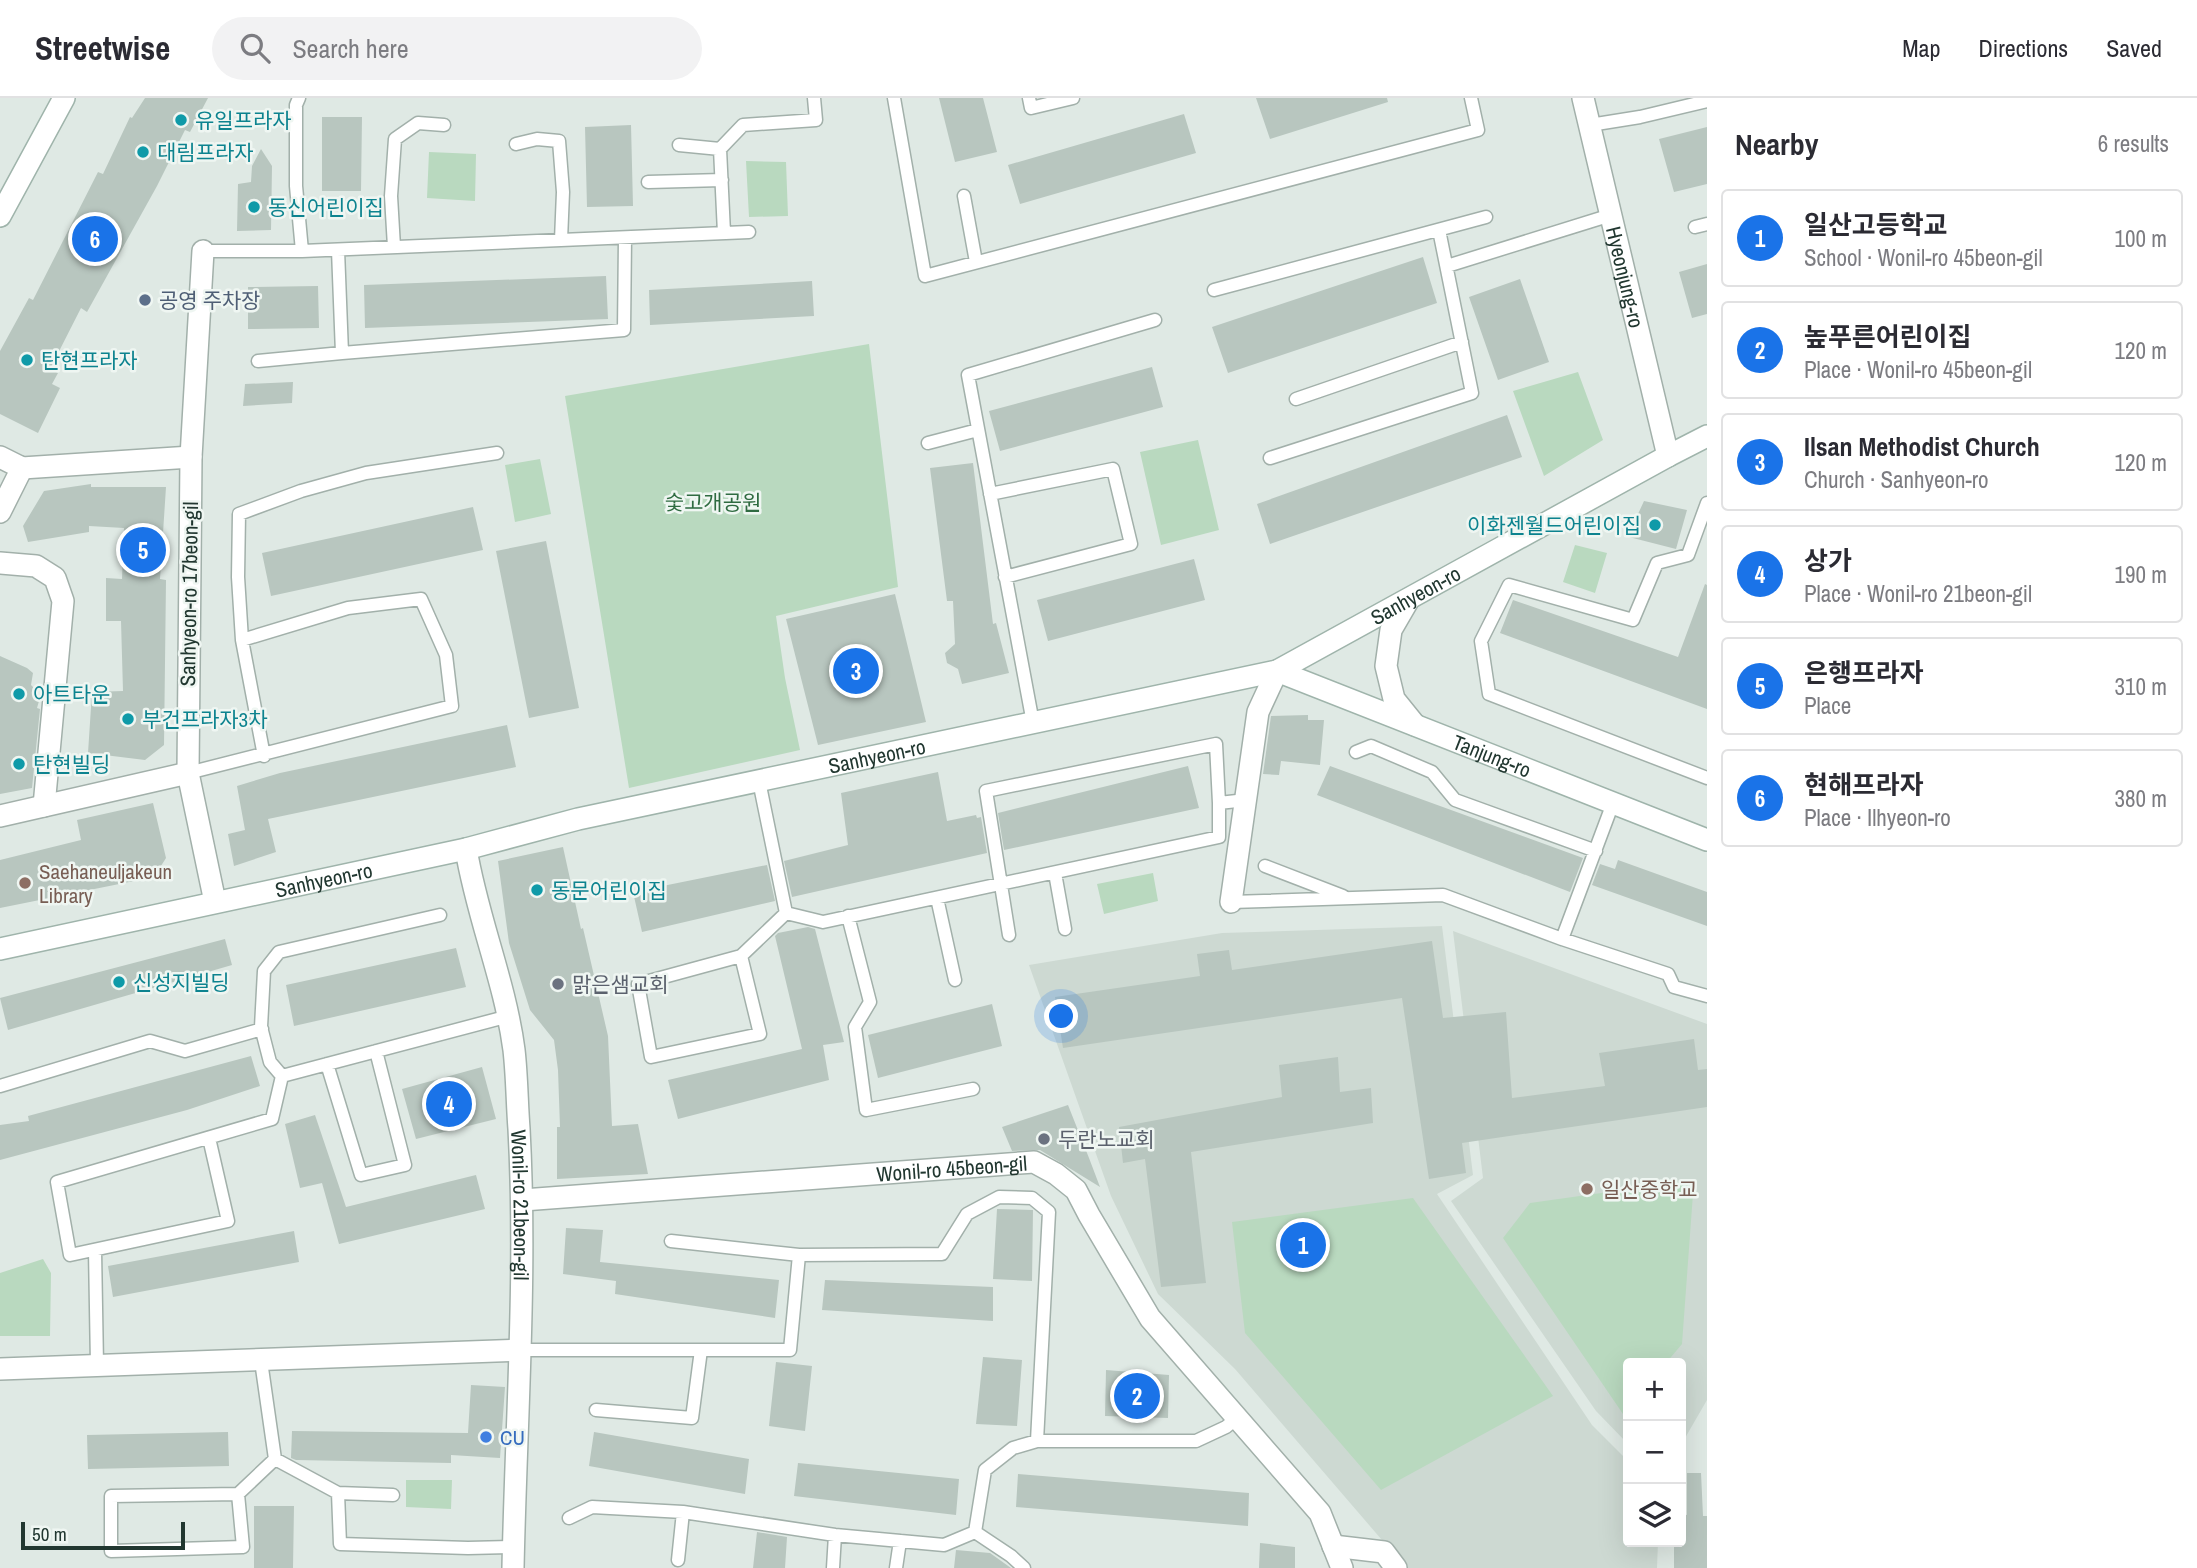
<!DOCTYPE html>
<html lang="en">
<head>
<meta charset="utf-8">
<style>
	body { margin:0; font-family:"Archivo Narrow","Noto Sans KR",sans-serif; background:#f2f2f3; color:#2b2b33 }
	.controls { position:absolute; right:21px; bottom:21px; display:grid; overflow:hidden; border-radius:7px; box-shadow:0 7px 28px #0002 }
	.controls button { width:63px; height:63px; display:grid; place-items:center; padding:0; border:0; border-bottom:2px solid #e1e1e2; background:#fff; color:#2b2b33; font:35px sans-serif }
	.scale { position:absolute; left:21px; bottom:18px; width:164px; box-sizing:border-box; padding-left:7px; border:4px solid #213730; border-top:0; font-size:19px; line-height:24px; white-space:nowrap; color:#213730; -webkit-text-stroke:5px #eff6f2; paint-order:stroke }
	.you { position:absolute; left:1062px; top:919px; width:24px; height:24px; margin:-18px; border:5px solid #fff; border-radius:50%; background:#1a73e8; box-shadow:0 0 0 10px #1a73e833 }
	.badge { display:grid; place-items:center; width:46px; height:46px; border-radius:50%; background:#1a73e8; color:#fff; font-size:23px; font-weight:700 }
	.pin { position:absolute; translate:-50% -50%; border:4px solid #fff; box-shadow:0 2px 7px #0006 }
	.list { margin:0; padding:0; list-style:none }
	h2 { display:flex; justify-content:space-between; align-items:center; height:91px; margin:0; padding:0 28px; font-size:30px }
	h2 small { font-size:23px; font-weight:400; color:#7c7c81 }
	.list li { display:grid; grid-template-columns:46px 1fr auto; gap:21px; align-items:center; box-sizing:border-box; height:98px; margin:0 14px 14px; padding:0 14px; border:2px solid #e1e1e2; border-radius:7px }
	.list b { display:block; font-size:26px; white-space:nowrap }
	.list p { margin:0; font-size:23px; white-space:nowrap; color:#7c7c81 }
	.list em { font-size:23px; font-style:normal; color:#7c7c81 }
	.icon { flex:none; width:38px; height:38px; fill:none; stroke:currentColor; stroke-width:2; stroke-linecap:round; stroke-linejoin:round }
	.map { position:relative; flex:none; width:1707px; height:1470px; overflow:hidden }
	header { display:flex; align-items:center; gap:42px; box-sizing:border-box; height:98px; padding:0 35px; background:#fff; border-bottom:2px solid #e1e1e2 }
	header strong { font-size:33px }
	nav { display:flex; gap:38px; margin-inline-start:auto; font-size:24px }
	.search { width:490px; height:63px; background:#f2f2f3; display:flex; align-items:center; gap:18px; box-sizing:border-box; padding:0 24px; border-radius:38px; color:#7c7c81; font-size:26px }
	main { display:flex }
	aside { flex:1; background:#fff }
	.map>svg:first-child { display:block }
	.built { fill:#cdd9d2 }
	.green { fill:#b9d9bf }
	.building { fill:#b8c6bf }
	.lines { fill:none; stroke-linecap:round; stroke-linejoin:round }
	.service-casing { stroke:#a2b0aa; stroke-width:15 }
	.minor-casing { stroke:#a2b0aa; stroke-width:24 }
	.tertiary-casing { stroke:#a2b0aa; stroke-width:24 }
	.secondary-casing { stroke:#9fb4ab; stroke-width:24 }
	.service { stroke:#fff; stroke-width:12 }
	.minor { stroke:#fff; stroke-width:21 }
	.tertiary { stroke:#fff; stroke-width:21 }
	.secondary { stroke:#fff; stroke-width:21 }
	.culture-dot { fill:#0f9aa8; stroke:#eff6f2; stroke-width:2.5 }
	.service-dot { fill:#5c6f8a; stroke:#eff6f2; stroke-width:2.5 }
	.education-dot { fill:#8d6e63; stroke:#eff6f2; stroke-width:2.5 }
	.worship-dot { fill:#6b7280; stroke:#eff6f2; stroke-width:2.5 }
	.shop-dot { fill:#3f7fe0; stroke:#eff6f2; stroke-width:2.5 }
	.labels { text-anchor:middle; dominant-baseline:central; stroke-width:5; stroke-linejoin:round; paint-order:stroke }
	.culture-label { font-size:21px; fill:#0d838f; stroke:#eff6f2; text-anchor:start }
	.street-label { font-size:21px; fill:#213730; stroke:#eff6f2 }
	.service-label { font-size:21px; fill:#4e5e75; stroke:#eff6f2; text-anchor:start }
	.park-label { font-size:21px; fill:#2f6b41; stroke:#eff6f2 }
	.education-label { font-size:21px; fill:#785e54; stroke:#eff6f2; text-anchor:start }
	.worship-label { font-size:21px; fill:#5b616d; stroke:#eff6f2; text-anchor:start }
	.shop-label { font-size:21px; fill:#366cbe; stroke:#eff6f2; text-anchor:start }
</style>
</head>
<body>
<header>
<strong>Streetwise</strong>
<div class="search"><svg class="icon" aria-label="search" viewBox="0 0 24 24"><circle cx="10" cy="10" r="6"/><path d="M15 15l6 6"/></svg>Search here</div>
<nav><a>Map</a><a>Directions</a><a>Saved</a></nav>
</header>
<main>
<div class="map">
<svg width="1707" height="1470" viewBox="0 0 1707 1470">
	<rect width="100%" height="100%" fill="#dfe9e4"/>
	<path class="built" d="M1442 828 1473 1077 1437 1096 1592 1327 1628 1363V1444H1658L1657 1470H1406L1235 1271 1158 1196 1111 1098 1029 867 1222 835Z
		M1453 833 1707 926V1302L1681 1347V1265H1628V1346L1596 1313 1451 1103 1483 1080Z"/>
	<path class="green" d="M429 54 476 56 475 103 427 100Z
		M746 63 786 64 788 118 749 119Z
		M869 246 898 489 776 518 785 580 800 652 629 690 565 298Z
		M1578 274 1603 342 1544 378 1513 293Z
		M1198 342 1219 432 1161 447 1140 354Z
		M540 361 551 416 515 424 505 367Z
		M1575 447 1607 455 1595 495 1563 484Z
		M1153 775 1158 803 1104 816 1097 786Z
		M1694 1082 1682 1246 1666 1265H1628V1309L1623 1316 1503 1140 1530 1105Z
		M1413 1100 1553 1298 1381 1392 1245 1235 1232 1124Z
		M43 1161 51 1175 50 1238H0V1175Z
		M406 1382H452L451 1411 406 1409Z"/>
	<path class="building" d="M145 0H208L190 34 185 32 157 88 87 214 81 210 50 271 58 275 52 286 60 290 38 335 0 316V253L29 200 33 202 98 74 103 76 130 19 132 20Z
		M939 0H983L997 54 955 64Z
		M1256 0H1387L1388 4 1270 41Z
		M1184 16 1196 55 1020 106 1008 67Z
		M322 19H362L361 93H322Z
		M631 27 633 108 587 109 585 29Z
		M1707 29V86L1674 94 1659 41Z
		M261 51 272 68 271 132 237 133 238 86 251 84 252 68Z
		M1423 159 1437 205 1228 275 1212 229Z
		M1707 166V216L1692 220 1679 174Z
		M606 178 608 221 365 230 364 187Z
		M1520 181 1549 264 1498 282 1469 199Z
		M812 183 814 218 650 227 649 192Z
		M318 188 319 230 248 231V189Z
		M1152 269 1163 309 1000 353 989 313Z
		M293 284 292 305 243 308 245 286Z
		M1507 317 1522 359 1270 446 1257 406Z
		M973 365 993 526 996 525 1009 575 962 586 958 571 947 565 945 555 955 546 953 503H947L930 370Z
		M91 386V389H166L160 481 166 482 164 647 145 662 88 655 92 594 123 593 121 523H106V480L122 481 124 430 89 428V434L28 444 23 428 44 393Z
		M1644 403 1687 412 1676 451 1629 439 1625 431 1628 422 1638 416Z
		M473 409 483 452 271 498 262 455Z
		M546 443 579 610 529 620 496 453Z
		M1194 461 1205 502 1048 543 1037 502Z
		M1705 486 1707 487V611L1500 535 1513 502 1678 559Z
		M895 496 926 624 818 647 786 521Z
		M0 558 27 570 33 575 31 587 36 592 34 601 39 603 37 610 40 611 32 690 0 696Z
		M1308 617V622H1324L1320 667 1281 663 1279 677 1263 676 1271 618Z
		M507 627 516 669 268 721 276 754 234 768 228 736 245 732 237 688 280 675Z
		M1188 668 1199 710 1004 752 998 715Z
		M1330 668 1583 760 1570 794 1317 697Z
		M938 674 947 723 976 717 977 720 981 719 987 755 792 799 784 763 848 747 841 695Z
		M153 705 166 760 154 779 0 810V762L81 742 77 722Z
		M563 749 581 831 583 830 608 938 612 1028 638 1026 648 1076 557 1081V1029H560L558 972 554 942 530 912 509 845 498 763Z
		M1618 762 1707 794V828L1592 787 1600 766 1615 771Z
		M767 767 775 803 642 834 633 794Z
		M808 829 815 831 844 944 823 947 829 982 678 1021 668 982 802 951 775 838 778 835Z
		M225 841 232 867 8 932 0 900Z
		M1432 843 1443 920 1506 914 1512 1000 1605 988 1599 955 1694 941 1698 972 1707 971V1009L1462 1045 1466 1075 1429 1081 1402 900 1063 950 1055 899 1200 878 1197 856 1229 852 1232 872Z
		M456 850 466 889 294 928 286 887Z
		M992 906 1002 948 878 980 868 937Z
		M251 958 260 988 187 1012 0 1062V1027L29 1023 28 1018Z
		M1338 959 1340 994 1371 990 1373 1025 1191 1054 1206 1185 1161 1189 1145 1061 1123 1065 1119 1029 1282 999 1279 967Z
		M482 969 496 1021 416 1041 402 991Z
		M1068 1007 1089 1060 1100 1089 1040 1052 1012 1053 1002 1029Z
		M315 1017 346 1109 476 1077 485 1111 339 1146 322 1085 300 1090 285 1026Z
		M997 1111 1033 1112 1032 1183 993 1181Z
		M566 1130 603 1132 600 1164 779 1182 775 1220 615 1196 616 1183 563 1176Z
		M294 1133 299 1164 113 1199 108 1168Z
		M825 1182 993 1189V1223L822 1212Z
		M983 1259 1022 1262 1017 1328 976 1326Z
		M776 1264 812 1268 805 1333 769 1328Z
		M1106 1272 1169 1277 1168 1320 1105 1318Z
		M471 1287 505 1289 500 1360 451 1357V1365L296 1362 291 1360 292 1333 468 1335Z
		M228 1334 229 1368 88 1371 87 1337Z
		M594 1334 749 1361 745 1396 589 1368Z
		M798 1365 959 1381 956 1417 794 1398Z
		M1687 1375H1701L1703 1418H1707V1470H1674V1444H1681V1416L1687 1417Z
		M1018 1376 1249 1395 1248 1428 1016 1409Z
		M254 1408H294L293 1470H254Z
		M757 1434 787 1439 785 1470H753Z
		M1260 1445 1295 1449V1470H1259Z
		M956 1452 990 1455 1011 1470H954Z"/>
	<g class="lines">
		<defs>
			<path id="service" d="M299 0 296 7V88L302 153
				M894 0 925 178 1478 32 1471 0
				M1029 0 1031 10 1073 0
				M1590 27 1640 19 1707 3
				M516 46 537 41 559 43 563 94 561 142
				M679 47 720 51
				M648 84 722 82
				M964 98 976 164
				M1695 129 1707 126
				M724 135 720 51 743 27 816 22 814 0
				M394 149 391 98 395 41 418 25 444 27
				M203 153H302L749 134
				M1447 168 1611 117
				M1214 192 1486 119
				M342 255 624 232 625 140
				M258 263 342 255 338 152
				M1296 301 1462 244
				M928 345 978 332
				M1270 360 1472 295 1439 132
				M990 396 1113 371 1131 446 1005 479
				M1707 405 1688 457 1657 465 1633 522 1509 487 1481 543 1489 596 1707 680
				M242 542 264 658
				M1033 625 968 277 1155 222
				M1356 654 1371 648 1432 674 1455 702 1596 753
				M188 675 452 608 446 557 421 501 348 510 242 542 238 479 239 416 301 393 366 375 497 355
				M759 683 786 815 823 824 1219 739V705L1246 702
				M1265 768 1343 798
				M1055 775 1065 831
				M937 800 955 882
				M1231 804 1443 797 1562 841 1668 876 1674 889 1707 898
				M848 818 870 904 855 929 866 1012 973 991
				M1009 837 986 693 1216 646 1219 705
				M1562 841 1613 705
				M741 858 760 936 651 959 638 886 741 858 786 815
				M327 966 361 1077 405 1067 376 953
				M282 978 270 964 261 929 264 873 279 854 440 817
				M0 988 150 943 185 953 262 931
				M209 1040 228 1123 70 1157 57 1084 272 1021 282 978 509 918
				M671 1143 799 1157 942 1156 967 1116 999 1099 1032 1100 1049 1114 1037 1343
				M95 1152 97 1267
				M521 1252H790L799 1157
				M596 1312 692 1320 701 1252
				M275 1361 338 1395 393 1397
				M338 1395 340 1446 468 1450 513 1449
				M238 1396 243 1449 111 1453V1398L238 1396 275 1361 261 1263
				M569 1420 592 1409 683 1414 835 1437 944 1447 975 1434
				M975 1434 985 1372 1013 1350 1037 1343H1196L1226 1329 1237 1320
				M975 1434 1011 1458 1024 1470
				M678 1462 683 1414
				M833 1470 835 1437
				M896 1470 900 1443"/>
			<g id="minor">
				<path d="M203 153 191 359 188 675 215 804"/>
				<path d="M0 359 22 370 191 359"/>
				<path d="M0 414 22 370"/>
				<path d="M0 465 36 468 55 480 63 503 44 708"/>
				<path d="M0 718 188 675"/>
				<path id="s1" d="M466 751C477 819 505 883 514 952 517 978 517 1005 519 1031 527 1177 516 1324 513 1470"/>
				<path d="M1231 804 1258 614 1277 573"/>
				<path id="s2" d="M523 1102 1034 1064 1056 1076 1076 1092 1089 1117 1150 1220 1320 1415 1342 1470"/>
				<path d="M0 1271 521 1252"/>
				<path d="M1333 1448 1384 1454 1396 1470"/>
			</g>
			<g id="tertiary">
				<path id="s3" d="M1583 0 1668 358"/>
				<path d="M1409 501 1391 532 1386 568 1394 601 1415 627"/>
			</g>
			<g id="secondary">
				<path d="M0 118 64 0"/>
				<path id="s4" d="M1277 573 1707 742"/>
				<path id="s5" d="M0 851 466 751 578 721 1277 573 1668 358 1707 338"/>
			</g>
		</defs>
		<use href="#service" class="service-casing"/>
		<use href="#minor" class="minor-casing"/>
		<use href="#tertiary" class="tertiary-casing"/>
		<use href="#secondary" class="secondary-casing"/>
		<use href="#service" class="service"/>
		<use href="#minor" class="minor"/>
		<use href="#tertiary" class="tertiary"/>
		<use href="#secondary" class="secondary"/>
	</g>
	<g class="culture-dot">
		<circle cx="181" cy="22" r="7"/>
		<circle cx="143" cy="54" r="7"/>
		<circle cx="254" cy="109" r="7"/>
		<circle cx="27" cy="262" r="7"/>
		<circle cx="1655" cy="427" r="7"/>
		<circle cx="19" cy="596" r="7"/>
		<circle cx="128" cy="621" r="7"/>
		<circle cx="19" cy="666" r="7"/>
		<circle cx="537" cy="792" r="7"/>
		<circle cx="119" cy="884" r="7"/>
	</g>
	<circle class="service-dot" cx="145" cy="202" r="7"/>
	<g class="education-dot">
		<circle cx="25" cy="785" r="7"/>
		<circle cx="1587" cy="1091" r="7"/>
	</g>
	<g class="worship-dot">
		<circle cx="558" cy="886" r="7"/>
		<circle cx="1044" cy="1041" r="7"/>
	</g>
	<circle class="shop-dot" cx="486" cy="1339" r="7"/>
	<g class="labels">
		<g class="culture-label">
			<text x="195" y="22">유일프라자</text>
			<text x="157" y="54">대림프라자</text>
			<text x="268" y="109">동신어린이집</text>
			<text x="41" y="262">탄현프라자</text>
			<text x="1641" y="427" text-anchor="end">이화젠월드어린이집</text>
			<text x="33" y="596">아트타운</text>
			<text x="142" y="621">부건프라자3차</text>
			<text x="33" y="666">탄현빌딩</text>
			<text x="551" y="792">동문어린이집</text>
			<text x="133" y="884">신성지빌딩</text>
		</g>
		<g class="street-label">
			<text stroke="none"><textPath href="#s3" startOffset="184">Hyeonjung-ro</textPath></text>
			<text transform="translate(189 496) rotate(-89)">Sanhyeon-ro 17beon-gil</text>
			<text stroke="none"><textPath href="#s5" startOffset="1465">Sanhyeon-ro</textPath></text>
			<text stroke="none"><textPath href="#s5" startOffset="898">Sanhyeon-ro</textPath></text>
			<text stroke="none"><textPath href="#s4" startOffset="231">Tanjung-ro</textPath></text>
			<text stroke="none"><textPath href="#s5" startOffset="331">Sanhyeon-ro</textPath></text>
			<text stroke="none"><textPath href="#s2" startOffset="430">Wonil-ro 45beon-gil</textPath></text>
			<text stroke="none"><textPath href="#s1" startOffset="362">Wonil-ro 21beon-gil</textPath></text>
		</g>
		<g class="service-label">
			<text x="159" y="202">공영 주차장</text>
		</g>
		<g class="park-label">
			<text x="713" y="404">숯고개공원</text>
		</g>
		<g class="education-label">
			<text x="39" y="773">Saehaneuljakeun<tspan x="39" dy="24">Library</tspan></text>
			<text x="1601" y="1091">일산중학교</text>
		</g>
		<g class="worship-label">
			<text x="572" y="886">맑은샘교회</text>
			<text x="1058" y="1041">두란노교회</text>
		</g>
		<g class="shop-label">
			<text x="500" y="1339">CU</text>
		</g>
	</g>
</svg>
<div class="controls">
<button>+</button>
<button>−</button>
<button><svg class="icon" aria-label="layers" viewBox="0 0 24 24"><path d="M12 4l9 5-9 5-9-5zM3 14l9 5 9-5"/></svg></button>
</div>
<div class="scale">50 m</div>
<div class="you"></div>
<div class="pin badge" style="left:1303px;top:1147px">1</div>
<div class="pin badge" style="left:1137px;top:1298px">2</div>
<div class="pin badge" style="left:856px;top:573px">3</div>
<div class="pin badge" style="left:449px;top:1006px">4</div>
<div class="pin badge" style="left:143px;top:452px">5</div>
<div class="pin badge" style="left:95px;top:141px">6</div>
</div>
<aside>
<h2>Nearby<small>6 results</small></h2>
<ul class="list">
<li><span class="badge">1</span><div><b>일산고등학교</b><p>School · Wonil-ro 45beon-gil</p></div><em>100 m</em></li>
<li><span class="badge">2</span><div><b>높푸른어린이집</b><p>Place · Wonil-ro 45beon-gil</p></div><em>120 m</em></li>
<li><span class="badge">3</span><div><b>Ilsan Methodist Church</b><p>Church · Sanhyeon-ro</p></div><em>120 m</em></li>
<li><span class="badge">4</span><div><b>상가</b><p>Place · Wonil-ro 21beon-gil</p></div><em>190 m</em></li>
<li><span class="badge">5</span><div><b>은행프라자</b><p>Place</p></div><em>310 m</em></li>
<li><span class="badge">6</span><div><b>현해프라자</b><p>Place · Ilhyeon-ro</p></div><em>380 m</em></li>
</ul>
</aside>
</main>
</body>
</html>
